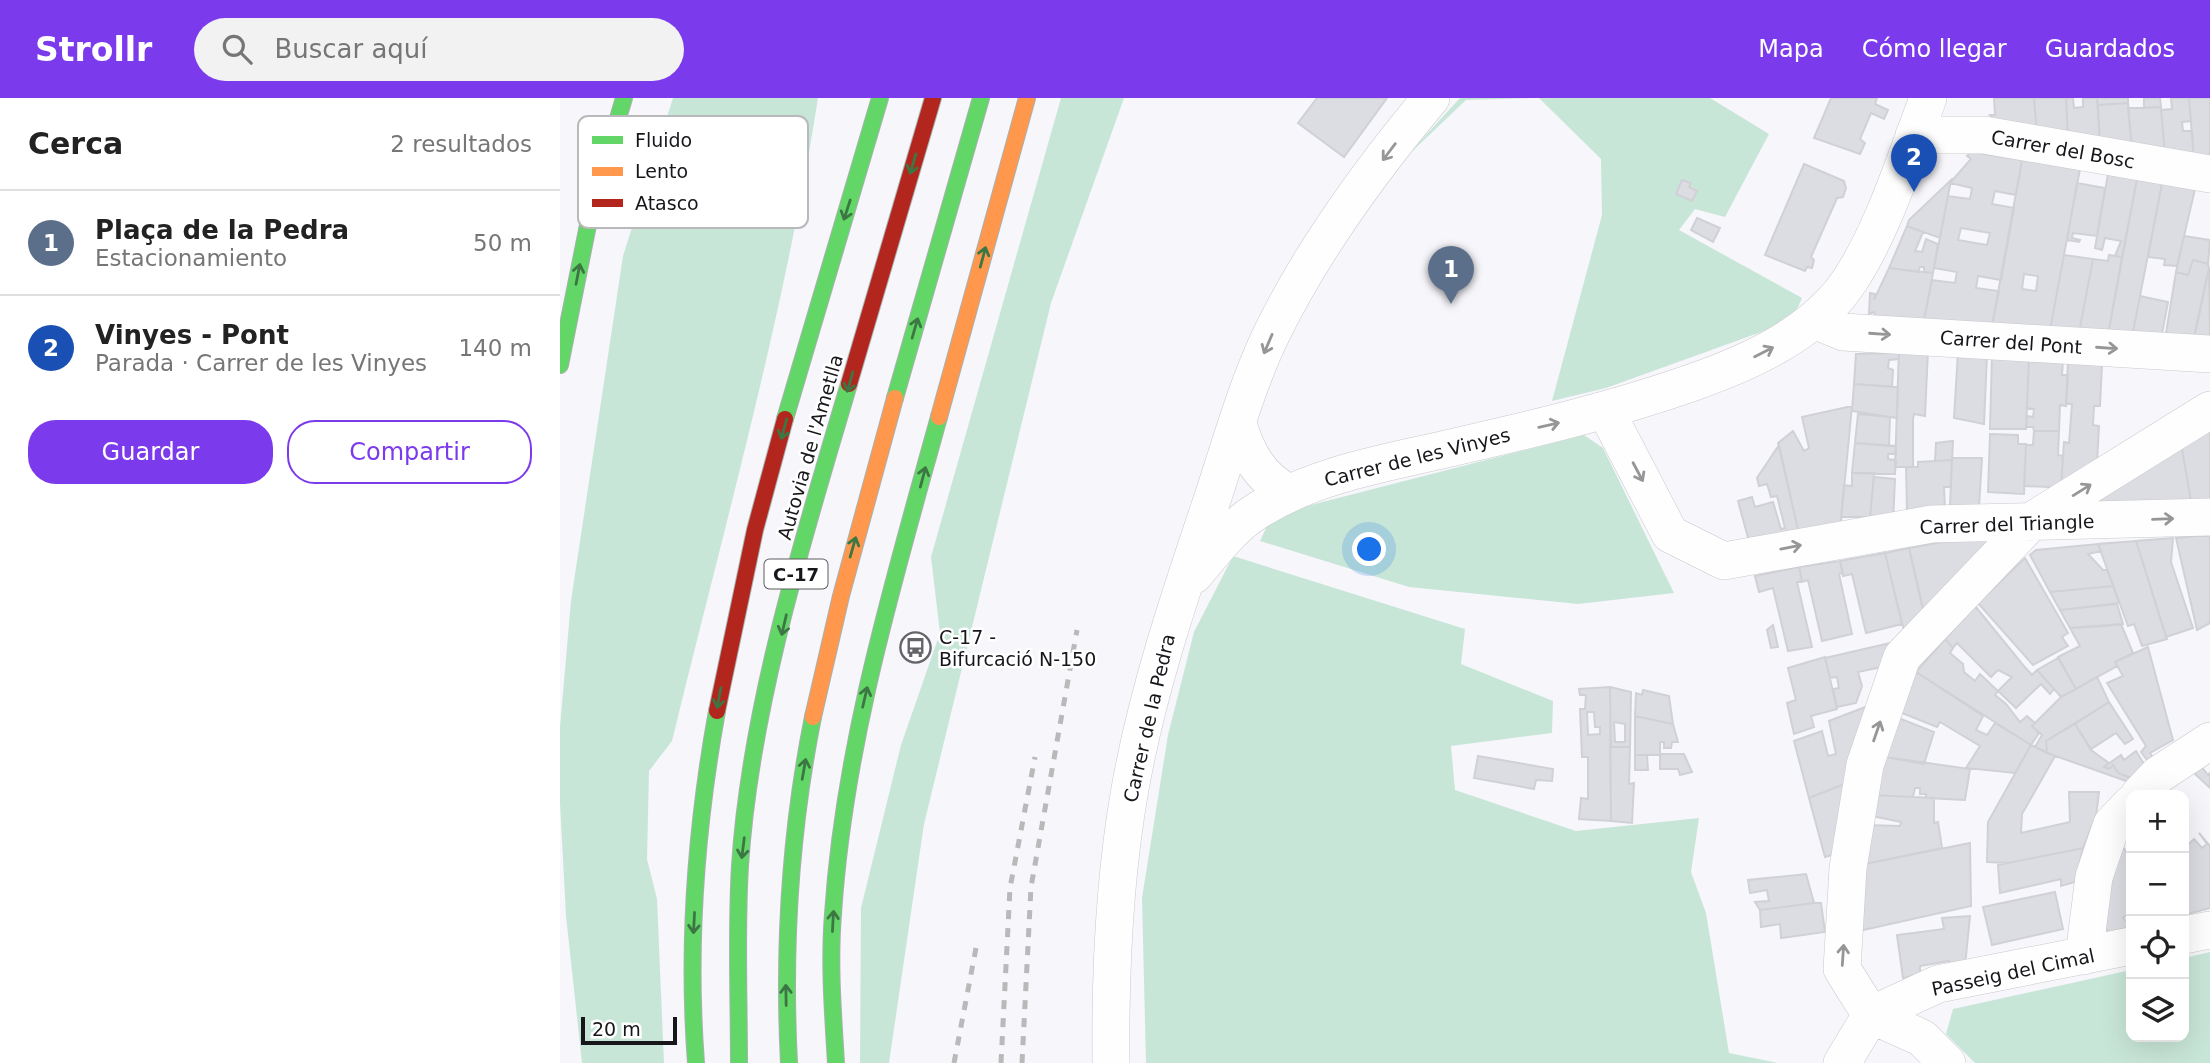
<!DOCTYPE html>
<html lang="es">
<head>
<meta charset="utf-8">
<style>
	body { margin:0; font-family:"DejaVu Sans",sans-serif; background:#f2f2f2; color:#222 }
	.controls { position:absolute; right:21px; bottom:21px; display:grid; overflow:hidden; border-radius:14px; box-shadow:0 7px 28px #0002 }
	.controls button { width:63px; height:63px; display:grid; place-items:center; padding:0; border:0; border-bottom:2px solid #e0e0e0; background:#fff; color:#222; font:35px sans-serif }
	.scale { position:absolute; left:21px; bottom:18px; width:96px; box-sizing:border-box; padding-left:7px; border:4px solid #16161b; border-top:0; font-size:19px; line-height:24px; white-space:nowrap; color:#16161b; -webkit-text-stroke:5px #fff; paint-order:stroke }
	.you { position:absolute; left:810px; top:452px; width:24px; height:24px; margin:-18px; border:5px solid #fff; border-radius:50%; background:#1a73e8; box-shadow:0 0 0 10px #1a73e833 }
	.badge { display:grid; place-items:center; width:46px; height:46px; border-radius:50%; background:#7c3aed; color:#fff; font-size:23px; font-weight:700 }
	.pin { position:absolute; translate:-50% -58px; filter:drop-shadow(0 2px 4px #0008) }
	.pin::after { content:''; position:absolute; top:37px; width:24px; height:21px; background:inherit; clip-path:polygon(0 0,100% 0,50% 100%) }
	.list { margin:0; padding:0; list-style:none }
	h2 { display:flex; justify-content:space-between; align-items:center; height:91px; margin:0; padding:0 28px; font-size:30px }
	h2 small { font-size:23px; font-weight:400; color:#767676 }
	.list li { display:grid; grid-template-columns:46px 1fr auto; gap:21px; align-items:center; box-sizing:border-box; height:105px; padding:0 28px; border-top:2px solid #e0e0e0 }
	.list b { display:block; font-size:26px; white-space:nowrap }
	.list p { margin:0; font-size:23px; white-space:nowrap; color:#767676 }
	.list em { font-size:23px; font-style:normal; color:#767676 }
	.actions { display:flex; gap:14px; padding:21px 28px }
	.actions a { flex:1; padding:16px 0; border:2px solid #7c3aed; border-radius:28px; text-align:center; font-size:24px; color:#7c3aed }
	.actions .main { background:#7c3aed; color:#fff }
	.icon { flex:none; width:38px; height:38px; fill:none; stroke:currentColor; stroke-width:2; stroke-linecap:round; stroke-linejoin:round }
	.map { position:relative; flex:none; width:1650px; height:965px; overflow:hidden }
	header { display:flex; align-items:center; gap:42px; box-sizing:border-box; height:98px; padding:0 35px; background:#7c3aed; color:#fff }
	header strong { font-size:33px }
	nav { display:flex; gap:38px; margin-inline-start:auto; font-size:24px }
	.search { width:490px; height:63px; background:#f2f2f2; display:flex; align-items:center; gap:18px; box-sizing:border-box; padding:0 24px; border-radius:38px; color:#767676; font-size:26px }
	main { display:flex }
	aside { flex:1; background:#fff }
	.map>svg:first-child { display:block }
	.green { fill:#c8e6d8 }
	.building { fill:#dcdde2; stroke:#d0d1d6; stroke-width:2; fill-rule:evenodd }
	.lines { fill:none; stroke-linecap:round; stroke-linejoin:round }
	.street-casing { stroke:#c9c9ce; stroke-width:38 }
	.fast-casing { stroke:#a8b1af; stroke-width:18 }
	.slow-casing { stroke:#a8b1af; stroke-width:18 }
	.jam-casing { stroke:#a8b1af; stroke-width:18 }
	.street { stroke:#fefefe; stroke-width:37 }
	.fast { stroke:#63d668; stroke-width:16 }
	.slow { stroke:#ff974d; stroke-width:16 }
	.jam { stroke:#b3261e; stroke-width:16 }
	.rail { stroke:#b9b9ba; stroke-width:5; stroke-dasharray:9 9; stroke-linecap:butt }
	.oneway { stroke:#969698 }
	.oneway2 { stroke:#3c7642 }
	.labels { text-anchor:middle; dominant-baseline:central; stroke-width:5; stroke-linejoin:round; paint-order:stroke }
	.shield { fill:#fff; stroke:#5c5c5f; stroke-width:2 }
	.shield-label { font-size:18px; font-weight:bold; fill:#16161b }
	.street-label { font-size:19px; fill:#16161b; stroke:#fff }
	.poi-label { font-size:19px; fill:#16161b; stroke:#fff; text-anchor:start }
	.key { fill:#fff; stroke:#b9b9bb; stroke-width:2 }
	.key-label { font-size:19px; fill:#16161b }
</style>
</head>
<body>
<header>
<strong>Strollr</strong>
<div class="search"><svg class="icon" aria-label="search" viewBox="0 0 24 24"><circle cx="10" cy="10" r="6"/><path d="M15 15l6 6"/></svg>Buscar aquí</div>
<nav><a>Mapa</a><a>Cómo llegar</a><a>Guardados</a></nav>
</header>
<main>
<aside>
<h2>Cerca<small>2 resultados</small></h2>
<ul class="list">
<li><span class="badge" style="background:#5c6f8a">1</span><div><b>Plaça de la Pedra</b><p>Estacionamiento</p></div><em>50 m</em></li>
<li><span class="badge" style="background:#1a4fb4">2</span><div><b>Vinyes - Pont</b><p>Parada · Carrer de les Vinyes</p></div><em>140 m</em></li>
</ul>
<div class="actions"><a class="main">Guardar</a><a>Compartir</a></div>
</aside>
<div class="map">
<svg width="1650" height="965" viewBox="0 0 1650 965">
	<rect width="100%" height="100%" fill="#f6f6fb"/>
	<path class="green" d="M113 0H258C224 218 164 429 112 643L89 673 87 761 97 801 104 965H22L6 818 0 705V629L11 503 63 158Z
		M501 0H564L491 205 364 726 329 965H300L301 810 341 647 380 535 371 459Z
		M900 0H973L906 2 843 62Z
		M979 0H1150L1209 36 1165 119 1135 111 1119 132 1242 200 1232 223 1046 290 992 303 1042 117 1041 61Z
		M1024 337 1043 350 1114 495 1018 506 849 489 700 443 712 417Z
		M673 458 905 531 901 566 993 603 992 635 891 648 895 692 1016 733 1139 720 1131 774 1146 815 1169 955 1218 965H586L582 800 608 637 634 534Z
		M1650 854V965H1415L1386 936 1393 911 1571 872V939H1624V860Z"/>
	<path class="building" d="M757 0H827L784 59 738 25Z
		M1271 0H1317L1315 6 1328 12 1324 21 1311 15 1300 41 1305 45 1300 56 1254 40Z
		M1434 0H1474L1477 37 1440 30 1430 17H1435Z
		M1474 0H1506L1508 41 1477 37Z
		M1506 0H1513L1514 10 1523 9V0H1537L1540 47 1508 41Z
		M1537 0H1568V5L1538 7Z
		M1584 0H1600L1601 9 1584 10Z
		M1611 0H1629L1631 23 1622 24 1623 33H1632L1634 62 1605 57 1601 12 1612 11Z
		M1629 0H1650V64L1634 62Z
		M1568 5 1572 52 1540 47 1538 7Z
		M1601 9 1605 57 1572 52 1568 10Z
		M1411 54 1462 62 1456 97 1435 93 1432 106 1454 110 1441 182 1418 178 1416 190 1439 193 1432 228 1364 222 1372 182 1395 185 1397 174 1374 170 1388 98 1410 101 1412 90 1390 85 1411 61 1407 58ZM1401 130 1430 135 1427 147 1398 142Z
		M1462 62 1520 71 1490 232 1432 228ZM1464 176 1478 178 1476 193 1462 191Z
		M1244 66 1284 83 1286 90 1283 99 1277 100 1251 159 1254 162 1252 170 1247 169 1245 173 1205 157Z
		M1548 76 1577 81 1562 159 1555 158 1561 143 1545 140 1542 152 1535 150Z
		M1577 81 1602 85 1572 239 1548 237Z
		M1122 82 1131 85 1129 89 1137 93 1132 103 1116 96Z
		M1391 82 1380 140 1347 128 1349 122Z
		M1517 85 1545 90 1537 138 1513 135 1512 140 1520 142 1519 144 1507 142Z
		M1602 85 1635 91 1617 168 1604 167 1605 161 1588 159Z
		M1137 120 1160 130 1153 144 1131 132Z
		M1347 128 1363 134 1355 153 1362 154 1366 141 1378 146 1373 175 1364 174V169H1360L1358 174 1329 170Z
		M1624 138 1650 142 1648 166 1633 162 1628 177 1616 174Z
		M1504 157 1533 161 1519 235 1490 232Z
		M1549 157 1562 159 1548 237 1519 235 1533 161 1548 163Z
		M1633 162 1648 166 1649 170 1633 243 1605 241 1616 174 1628 177Z
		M1329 170 1373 175 1364 222 1316 220 1314 214 1309 216 1310 195 1315 196 1314 202Z
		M1649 170 1650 244 1633 243 1637 227Z
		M1580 198 1608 204 1601 241 1572 239Z
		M1332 250 1339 251V261L1329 262 1328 270 1333 272 1332 289 1294 286 1296 256 1331 255Z
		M1339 251 1368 252 1365 318 1354 316 1353 321V369H1335Z
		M1398 254 1427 257 1424 326 1394 320Z
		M1432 257 1469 260 1466 331H1430Z
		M1469 260 1503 262 1502 277H1508L1506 308 1500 307 1499 333H1474L1473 329H1466L1467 318 1473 319 1474 311 1467 310Z
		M1508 262 1542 266 1540 308H1534L1533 327 1539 328 1537 366 1501 390 1504 344 1509 345 1512 306 1506 305Z
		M1294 286 1338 289 1337 320 1292 313Z
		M1292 308 1280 433 1240 440 1218 345 1233 333 1244 353 1249 350 1242 319Z
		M1298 316 1330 319 1329 348 1295 345Z
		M1650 327V408L1632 409 1621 345Z
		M1474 333H1499L1498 357 1503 358 1501 390 1489 396V389L1464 388 1466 347H1473Z
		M1430 336 1458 337V346H1466L1464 396 1428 394Z
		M1393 343 1392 362 1375 363 1376 345Z
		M1295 345 1336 348V356H1328V361L1336 362 1335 376 1292 375Z
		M1621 345 1632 409 1518 412Z
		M1219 347 1238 432 1190 447 1178 403 1192 399 1195 409 1213 404 1221 431 1225 430 1217 398 1211 399 1207 386 1199 388 1197 380Z
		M1392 360H1422L1419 409 1390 408Z
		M1392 362 1391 389H1384L1385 411 1347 412 1346 369H1358V364Z
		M1292 375H1314L1310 419H1281L1284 387 1292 388Z
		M1314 379 1335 381 1333 425 1310 420Z
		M1435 435 1365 521 1349 450Z
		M1637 438H1650V525L1637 532 1616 440Z
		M1613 440 1611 464 1633 530 1606 539 1576 443Z
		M1576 443 1607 541 1582 548 1574 526 1568 528 1538 446Z
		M1538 446 1541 453 1528 456 1543 472H1547L1553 488 1490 494 1470 457 1476 452Z
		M1349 450 1366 523 1346 541 1325 455Z
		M1325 455 1342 526 1306 535 1292 476 1283 478 1280 463Z
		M1465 460 1508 535 1502 539 1508 548 1473 567 1418 505Z
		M1280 463 1283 475 1279 476 1292 536 1262 543 1248 482 1242 484 1239 469Z
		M1239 469 1242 483 1237 484 1252 549 1228 553 1213 490 1199 494 1195 478Z
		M1553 488 1559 505 1500 512 1490 494Z
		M1557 506 1563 526 1547 528 1510 530 1500 512Z
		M1415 508 1463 567 1472 577 1477 572 1494 591 1490 596 1481 586 1456 610 1438 593 1452 579 1438 572 1431 579 1397 545 1393 550 1385 541Z
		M1561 526 1573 555 1555 564 1557 568 1516 591 1498 559 1520 548 1510 530Z
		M1213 527 1218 549 1211 550 1207 532Z
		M1385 541 1393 550 1390 555 1403 566 1404 574 1415 583 1420 576 1438 593 1435 597 1446 606 1460 624 1467 618 1475 625 1472 628 1479 635 1471 647 1356 574Z
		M1339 543 1326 568 1298 574 1302 588 1296 605 1277 609 1273 591 1279 590 1277 579 1270 580 1265 560Z
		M1588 549 1613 642 1590 655 1598 667 1594 671 1581 654 1586 648 1547 585 1563 578 1555 564Z
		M1265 559 1277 611 1251 618 1254 629 1234 636 1227 605 1236 602 1228 570Z
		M1498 560 1516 591 1501 599 1477 572Z
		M1356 574 1423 618 1416 632 1427 637 1435 625 1471 647 1455 675 1406 670 1420 648 1380 624 1377 629 1337 613Z
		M1537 579 1549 604 1486 643 1487 655 1475 649 1482 637 1472 628 1500 600Z
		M1050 589 1071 594 1070 649H1051ZM1054 624 1065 626V644H1055Z
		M1050 589 1051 723 1019 721 1021 700 1028 701V659H1022L1020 611H1025L1026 597H1020L1019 591ZM1027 614H1034L1035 629H1040V636L1028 637Z
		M1083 592 1109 598 1113 626 1075 618 1076 595 1082 597Z
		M1549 604 1573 641 1565 646 1556 635 1531 651 1515 626Z
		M1308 608 1287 685 1249 700 1234 643 1262 633 1268 658 1276 656 1269 623Z
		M1075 618 1113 626 1118 644H1112L1111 650H1104V644H1100V657H1075Z
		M1336 619 1374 634 1364 666 1325 659Z
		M1515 626 1531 652 1549 665 1544 669 1549 671 1553 667 1558 675 1575 682 1572 685 1487 655 1486 643Z
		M1471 647 1495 658 1462 716 1461 735 1510 724 1509 694H1539L1536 718 1523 750 1448 765 1427 764 1428 724Z
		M1050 649H1070L1069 686 1074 685 1072 725 1051 723Z
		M1576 653 1589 674 1577 682 1558 675 1553 667 1549 671 1544 669 1561 657 1564 662Z
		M1100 656H1124L1132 674 1120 677 1118 671H1100Z
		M1075 657H1087L1088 672H1075Z
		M918 658 993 671 992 683 976 682 974 691 914 680Z
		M1325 659 1410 671 1405 702 1366 700V696H1360V690H1355L1353 699 1312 697Z
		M1641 668 1648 677 1650 675V690L1633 674Z
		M1287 685 1275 756 1265 759 1249 700Z
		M1312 697 1374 700V725L1378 724 1382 750 1300 767 1306 727 1340 728 1341 724 1307 717Z
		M1639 735 1650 748V810L1624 817V751L1634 741 1642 750 1647 746Z
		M1557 741 1571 760V819L1569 816 1563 820 1571 829 1550 834 1537 824Z
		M1410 745 1411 808 1299 833 1300 767Z
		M1523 750 1515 784 1501 788V781L1440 795 1438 767Z
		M1246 776 1254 805 1200 812 1195 804 1209 803 1207 792 1190 795 1188 782Z
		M1495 794 1503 831 1432 847 1423 809Z
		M1254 805H1261L1265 834 1221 840 1220 826 1201 829 1200 812Z
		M1410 818 1405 868 1390 872 1389 863 1360 868V877L1343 880 1337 837 1384 831 1382 820Z"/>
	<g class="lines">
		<defs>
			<path id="street" d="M1354 37H1424L1650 76
				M1254 222 1283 234 1650 256
				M1046 313 1110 436 1164 463 1372 426 1650 419
				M678 326C687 356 700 380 729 395
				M634 477C653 455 671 429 697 413 754 377 821 366 886 351 969 332 1051 313 1131 285 1185 266 1242 241 1279 197 1317 151 1347 57 1368 0
				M1579 697 1598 677 1650 643
				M1624 837 1650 832
				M1524 858 1534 779 1552 726 1571 706
				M1311 917 1282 871 1288 770 1305 667 1342 559 1473 422 1650 312
				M1311 917 1362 940 1387 965
				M551 965C550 873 554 781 570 691 587 595 618 503 649 411 668 355 684 295 709 241 750 155 810 73 871 0
				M1282 965 1311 917 1378 886 1571 848"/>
			<path id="fast" d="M0 267 31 112 64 0
				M335 300 421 0
				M225 321 320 0
				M136 965C127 847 136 729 157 613
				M179 965C179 900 176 833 180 768 190 609 244 438 289 286
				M229 965C223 848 230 734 253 619
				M276 965C273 916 269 866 273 816 284 646 334 482 379 319"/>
			<path id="slow" d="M379 319 467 0
				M253 619 281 498 335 300"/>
			<path id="jam" d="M289 286 373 0
				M157 613 195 432 225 321"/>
		</defs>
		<use href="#street" class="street-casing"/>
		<use href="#fast" class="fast-casing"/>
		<use href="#slow" class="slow-casing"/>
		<use href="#jam" class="jam-casing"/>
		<use href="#street" class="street"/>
		<use href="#fast" class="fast"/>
		<use href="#slow" class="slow"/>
		<use href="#jam" class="jam"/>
		<path class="rail" d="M394 965 416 850
			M441 965 450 790 475 659
			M462 965 471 789 517 532"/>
	</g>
	<defs><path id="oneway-shaft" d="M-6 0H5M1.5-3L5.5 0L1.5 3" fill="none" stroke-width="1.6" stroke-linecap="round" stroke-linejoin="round" transform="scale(1.75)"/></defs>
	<g class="oneway">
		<use href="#oneway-shaft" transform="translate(829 54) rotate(127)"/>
		<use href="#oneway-shaft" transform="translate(1320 236) rotate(4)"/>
		<use href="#oneway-shaft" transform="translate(708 246) rotate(113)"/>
		<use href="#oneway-shaft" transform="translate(1547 250) rotate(4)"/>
		<use href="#oneway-shaft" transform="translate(1204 254) rotate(-27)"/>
		<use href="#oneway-shaft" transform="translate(989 327) rotate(-13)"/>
		<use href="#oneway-shaft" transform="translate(1078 374) rotate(62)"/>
		<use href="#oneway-shaft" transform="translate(1522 392) rotate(-32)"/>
		<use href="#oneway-shaft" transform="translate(1603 421) rotate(-2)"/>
		<use href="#oneway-shaft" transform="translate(1231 449) rotate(-11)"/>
		<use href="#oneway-shaft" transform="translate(1317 633) rotate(-71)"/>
		<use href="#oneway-shaft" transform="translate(1283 857) rotate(-86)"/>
	</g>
	<g class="oneway2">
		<use href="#oneway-shaft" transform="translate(353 66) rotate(106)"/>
		<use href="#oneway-shaft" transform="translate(287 112) rotate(108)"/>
		<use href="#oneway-shaft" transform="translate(423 159) rotate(-75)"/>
		<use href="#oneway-shaft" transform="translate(18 176) rotate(-79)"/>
		<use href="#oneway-shaft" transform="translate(355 230) rotate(-74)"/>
		<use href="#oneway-shaft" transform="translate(290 284) rotate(106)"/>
		<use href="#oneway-shaft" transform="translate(224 331) rotate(105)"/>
		<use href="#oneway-shaft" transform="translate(363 379) rotate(-75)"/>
		<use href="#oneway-shaft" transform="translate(293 449) rotate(-74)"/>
		<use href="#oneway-shaft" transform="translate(224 527) rotate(103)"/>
		<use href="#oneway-shaft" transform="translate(305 599) rotate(-77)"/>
		<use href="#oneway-shaft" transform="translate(159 600) rotate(100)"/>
		<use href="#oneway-shaft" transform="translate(244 671) rotate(-80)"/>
		<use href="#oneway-shaft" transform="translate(183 750) rotate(97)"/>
		<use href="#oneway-shaft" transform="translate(273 823) rotate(-87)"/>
		<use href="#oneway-shaft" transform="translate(134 825) rotate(93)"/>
		<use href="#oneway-shaft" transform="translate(226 897) rotate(-91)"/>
	</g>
	<defs>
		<symbol id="bus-ring" viewBox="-11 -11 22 22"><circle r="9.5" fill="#fff" stroke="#646469" stroke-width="1.5"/><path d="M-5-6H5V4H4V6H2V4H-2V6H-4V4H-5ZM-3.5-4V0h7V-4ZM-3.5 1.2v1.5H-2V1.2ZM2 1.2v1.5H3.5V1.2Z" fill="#646469"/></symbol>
	</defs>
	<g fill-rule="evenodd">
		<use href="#bus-ring" x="338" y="532" width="35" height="35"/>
	</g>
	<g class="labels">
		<rect class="shield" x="204.5" y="461.5" width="63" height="29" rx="5"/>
		<g class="shield-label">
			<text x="236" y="476">C-17</text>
		</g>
		<g class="street-label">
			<text transform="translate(1503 51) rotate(10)">Carrer del Bosc</text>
			<text transform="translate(1451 244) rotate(4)">Carrer del Pont</text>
			<text transform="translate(250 349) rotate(-74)">Autovia de l'Ametlla</text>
			<text transform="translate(857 359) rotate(-14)">Carrer de les Vinyes</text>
			<text transform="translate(1447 426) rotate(-2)">Carrer del Triangle</text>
			<text transform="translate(589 620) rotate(-77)">Carrer de la Pedra</text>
			<text transform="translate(1453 874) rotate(-12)">Passeig del Cimal</text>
		</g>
		<g class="poi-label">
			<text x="379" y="539">C-17 -<tspan x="379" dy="22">Bifurcació N-150</tspan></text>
		</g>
	</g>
	<rect x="18" y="18" width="230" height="112" rx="10" class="key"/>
	<rect x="32" y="38" width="31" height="8" fill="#63d668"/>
	<rect x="32" y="69" width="31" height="9" fill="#ff974d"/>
	<rect x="32" y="101" width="31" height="8" fill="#b3261e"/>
	<g class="key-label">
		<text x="75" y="49">Fluido</text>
		<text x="75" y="80">Lento</text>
		<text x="75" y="112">Atasco</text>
	</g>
</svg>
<div class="controls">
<button>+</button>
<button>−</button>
<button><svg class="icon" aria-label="locate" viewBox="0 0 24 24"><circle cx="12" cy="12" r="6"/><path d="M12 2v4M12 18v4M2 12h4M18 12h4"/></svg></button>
<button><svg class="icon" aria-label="layers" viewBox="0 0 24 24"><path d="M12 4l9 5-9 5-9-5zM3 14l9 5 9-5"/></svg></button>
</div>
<div class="scale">20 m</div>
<div class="you"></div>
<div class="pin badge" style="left:891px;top:206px;background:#5c6f8a">1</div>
<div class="pin badge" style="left:1354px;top:94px;background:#1a4fb4">2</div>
</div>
</main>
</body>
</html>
